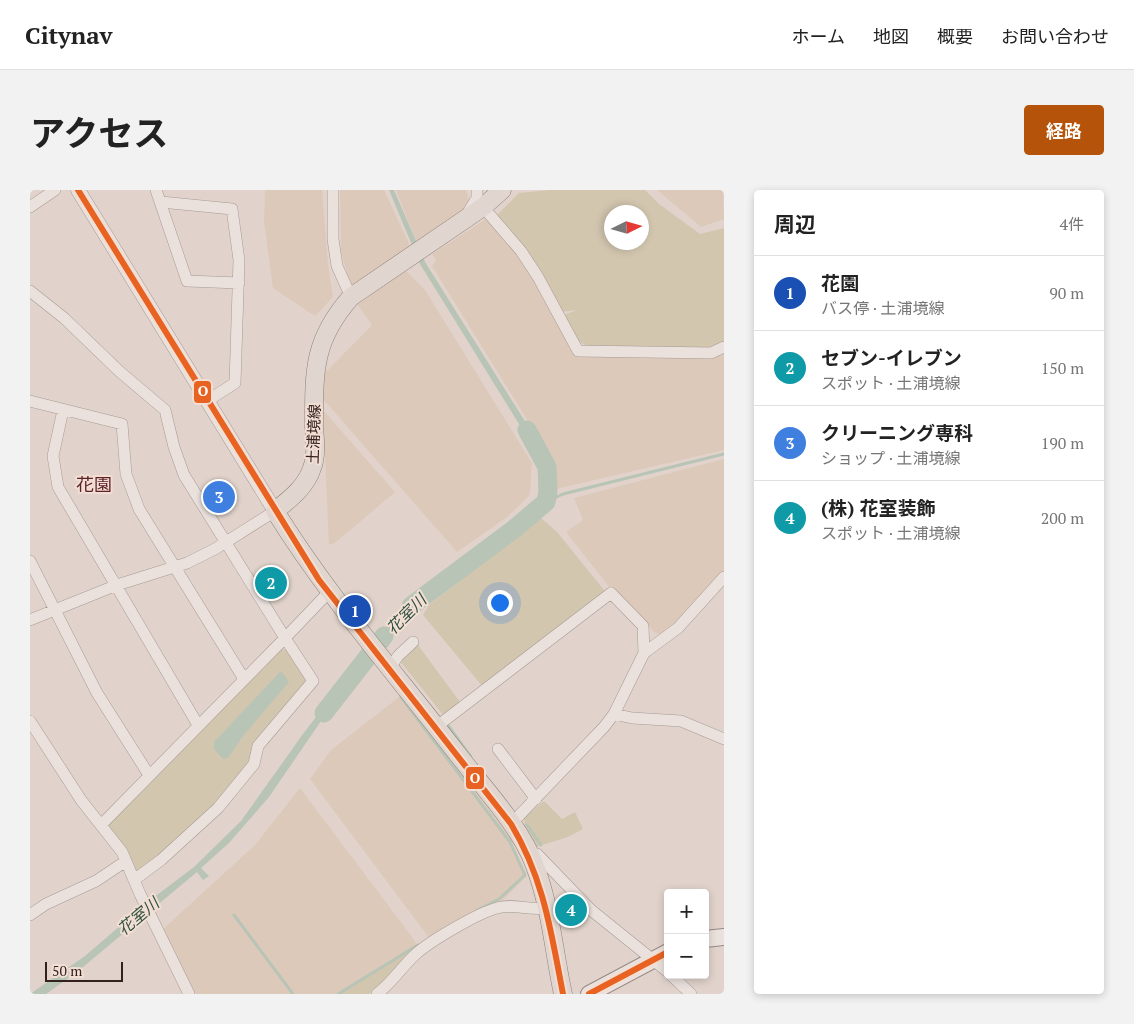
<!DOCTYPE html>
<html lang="ja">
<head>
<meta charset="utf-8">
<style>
	body { margin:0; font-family:"PT Serif","Noto Sans JP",serif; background:#f2f2f2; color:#222 }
	.controls { position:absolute; right:15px; bottom:15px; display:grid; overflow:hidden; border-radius:5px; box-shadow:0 2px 8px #0003 }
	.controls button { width:45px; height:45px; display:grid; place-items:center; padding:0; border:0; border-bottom:1px solid #e0e0e0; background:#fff; color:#222; font:25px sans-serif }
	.compass { position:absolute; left:574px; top:15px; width:45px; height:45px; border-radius:50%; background:#fff; box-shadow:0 2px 8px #0003; rotate:85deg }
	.scale { position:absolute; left:15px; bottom:12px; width:78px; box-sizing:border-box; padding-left:5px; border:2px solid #33211e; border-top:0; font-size:14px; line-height:18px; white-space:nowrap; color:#33211e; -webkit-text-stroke:4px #f2ded2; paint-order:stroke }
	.you { position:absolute; left:469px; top:412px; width:18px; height:18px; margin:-12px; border:4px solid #fff; border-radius:50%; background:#1a73e8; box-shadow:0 0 0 8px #1a73e833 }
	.badge { display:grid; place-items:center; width:32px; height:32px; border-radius:50%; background:#b45309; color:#fff; font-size:16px; font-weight:700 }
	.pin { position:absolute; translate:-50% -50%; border:2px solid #fff; box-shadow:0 1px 5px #0006 }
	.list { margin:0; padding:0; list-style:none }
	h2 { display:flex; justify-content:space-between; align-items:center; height:65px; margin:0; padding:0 20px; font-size:21px }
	h2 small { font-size:16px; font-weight:400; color:#767676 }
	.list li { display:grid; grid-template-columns:32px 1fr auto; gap:15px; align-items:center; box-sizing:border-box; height:75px; padding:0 20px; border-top:1px solid #e0e0e0 }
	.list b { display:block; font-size:19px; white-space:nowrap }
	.list p { margin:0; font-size:16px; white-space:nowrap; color:#767676 }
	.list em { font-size:16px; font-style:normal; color:#767676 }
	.map { position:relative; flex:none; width:694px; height:804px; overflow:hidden; border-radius:5px }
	header { display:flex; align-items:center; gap:30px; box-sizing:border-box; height:70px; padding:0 25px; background:#fff; border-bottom:1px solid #e0e0e0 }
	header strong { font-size:24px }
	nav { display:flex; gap:28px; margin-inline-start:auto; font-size:18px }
	.intro { display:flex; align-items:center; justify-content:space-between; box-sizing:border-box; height:120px; padding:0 30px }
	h1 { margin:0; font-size:35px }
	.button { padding:12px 22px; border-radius:5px; background:#b45309; color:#fff; font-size:18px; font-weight:700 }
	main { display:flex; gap:30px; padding:0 30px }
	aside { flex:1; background:#fff; border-radius:5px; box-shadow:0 2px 8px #0003 }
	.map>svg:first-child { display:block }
	.farmland { fill:#dcc9ba }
	.green { fill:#d2c6af; fill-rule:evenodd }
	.water { fill:#b7c4b6 }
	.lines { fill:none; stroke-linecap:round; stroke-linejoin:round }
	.stream { stroke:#b7c4b6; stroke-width:3 }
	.river { stroke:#b7c4b6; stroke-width:19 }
	.minor-casing { stroke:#a69a95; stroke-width:12 }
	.tertiary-casing { stroke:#a69a95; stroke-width:15 }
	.secondary-casing { stroke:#968985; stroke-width:18 }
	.primary-casing { stroke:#8c7f7b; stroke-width:19 }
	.minor { stroke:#eae1dd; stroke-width:11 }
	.tertiary { stroke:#eae1dd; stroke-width:14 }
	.secondary { stroke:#eae1dd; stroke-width:16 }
	.primary { stroke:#e1d6cf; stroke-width:18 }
	.bus-1-casing { stroke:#f2ded2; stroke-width:10 }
	.bus-1 { stroke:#e86222; stroke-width:6 }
	.labels { text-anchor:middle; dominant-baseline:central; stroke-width:4; stroke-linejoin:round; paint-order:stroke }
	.street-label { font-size:15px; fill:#33211e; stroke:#f2ded2 }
	.water-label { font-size:16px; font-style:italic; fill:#2f5243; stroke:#f2ded2 }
	.quarter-label { font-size:18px; fill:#5c222a; stroke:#f2ded2 }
	.line-badge { stroke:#f2ded2; stroke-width:2 }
	.badge-label { font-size:14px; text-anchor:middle; font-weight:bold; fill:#fff }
</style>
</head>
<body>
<header>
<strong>Citynav</strong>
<nav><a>ホーム</a><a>地図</a><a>概要</a><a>お問い合わせ</a></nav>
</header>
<div class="intro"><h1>アクセス</h1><a class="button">経路</a></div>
<main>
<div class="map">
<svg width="694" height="804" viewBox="0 0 694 804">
	<rect width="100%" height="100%" fill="#e1d3cb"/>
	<path class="farmland" d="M235 0H292L298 74 303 107 285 126 243 98 234 32Z
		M310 0H354L381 58 326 96 320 93 311 62Z
		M366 0H436L440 13 435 19 387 54Z
		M627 0H693L694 29 671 37Z
		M456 29 478 52 504 88 544 165 554 167 683 166 694 161V260L526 299 522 270 402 76 406 70 402 64Z
		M376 81 395 100 502 273 500 302 498 307 477 327 427 362 293 209 294 184 342 135 327 114Z
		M293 220 365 302 305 353 299 355Z
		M694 269V382L651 429 630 445 624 442 580 398 536 342 553 330 544 308Z
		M373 504 483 650 482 654 497 686 473 710 443 723 400 749 280 589 301 560Z
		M270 598 388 755 305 804H164L132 740 225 655Z"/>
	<path class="green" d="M520 0H615L629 14 670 44 694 38V153L685 158H562L547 151 534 125 547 120 531 122 467 25 489 3ZM582 22H612V52H582Z
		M511 328 527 342 574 400V404L453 497 393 425 399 415Z
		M388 455 430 512 414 526 370 471Z
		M252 459 256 460 276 490 275 495 220 574 172 629 109 682 104 680 79 637V632Z
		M514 611 532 629 545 622 553 639 538 647 506 657 495 641 494 627Z
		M388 756 359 788 339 804H310Z"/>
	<path class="water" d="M359 0H364L395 72 513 260 507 263 390 74Z
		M397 398 402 404C378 421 361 443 339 461L239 607 199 653 171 678 179 686 173 690 167 682 47 782 16 804H0L55 766 119 711 164 677 211 631 273 544 362 429Z
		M251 481 259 492 213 546 198 568 193 569 184 559V552Z"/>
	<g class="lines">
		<path class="stream" d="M516 312 533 304 694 264
			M371 507 480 652 495 685 469 709 446 721
			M417 534 441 567
			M497 635 511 655
			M204 725 263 804
			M308 804 388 755"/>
		<path class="river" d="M381 416 484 339 516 312 518 301 517 277 497 240
			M294 523 354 446"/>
		<defs>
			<path id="minor" d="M126 0 157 91 209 93
				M303 0V49L307 76 321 107
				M131 12 202 19 209 70 205 193 177 211
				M0 17 25 0
				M453 17 491 61 508 87 548 161 681 163 694 157
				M441 24 439 21 447 8V0
				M0 101 34 128 89 181 135 220 144 257 154 285 255 448 71 635
				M0 211 92 234 96 284 109 319 214 489
				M33 220 23 266 28 297 168 535
				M0 371 67 503 119 585
				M0 430 87 395 157 373 185 359 245 321
				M360 478 368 466 383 452
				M584 524 602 528 651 531 694 549
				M0 531 51 610 92 662 110 704 159 804
				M406 537 581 403 613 436 614 463
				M468 559 506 609
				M481 634 574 537 584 524 614 463 648 438 694 387
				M500 664H507L561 720 638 782
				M104 690 131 670 188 618 224 574 228 556 283 491 255 448 299 402
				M0 725 16 714 66 691 96 671
				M641 785 661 804
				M347 804C363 792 373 775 387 763 402 750 448 723 467 718 483 713 501 721 517 718"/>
			<path id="tertiary" d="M48 0 245 321"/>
			<path id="secondary" d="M675 749 694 747
				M559 804 638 762"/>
			<path id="primary" d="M472 0 453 17 321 107C283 150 284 181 284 236 285 250 287 265 282 278 276 297 260 309 245 321 299 408 367 485 429 566 453 597 483 629 500 664 520 708 523 758 533 804"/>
		</defs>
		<use href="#minor" class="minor-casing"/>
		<use href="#tertiary" class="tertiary-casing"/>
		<use href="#secondary" class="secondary-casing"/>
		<use href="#primary" class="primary-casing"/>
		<use href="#minor" class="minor"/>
		<use href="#tertiary" class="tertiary"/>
		<use href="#secondary" class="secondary"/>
		<use href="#primary" class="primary"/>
		<defs>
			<path id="bus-1" d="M48 0 289 390 481 634C514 689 521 742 533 804
				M559 804 638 762"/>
		</defs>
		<use href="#bus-1" class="bus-1-casing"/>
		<use href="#bus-1" class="bus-1"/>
	</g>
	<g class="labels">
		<g class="street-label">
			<text transform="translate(283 244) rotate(-88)">土浦境線</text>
		</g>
		<g class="water-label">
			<text transform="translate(376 424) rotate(-45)">花室川</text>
			<text transform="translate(108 726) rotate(-40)">花室川</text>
		</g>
		<g class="quarter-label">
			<text x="64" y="294">花園</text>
		</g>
	</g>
	<g class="line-badge">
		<rect x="163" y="190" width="19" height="24" rx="5" fill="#e86222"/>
		<rect x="435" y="576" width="20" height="24" rx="5" fill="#e86222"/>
	</g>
	<g class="badge-label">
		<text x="173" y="206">O</text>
		<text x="445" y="593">O</text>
	</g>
</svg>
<div class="controls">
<button>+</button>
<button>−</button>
</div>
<svg class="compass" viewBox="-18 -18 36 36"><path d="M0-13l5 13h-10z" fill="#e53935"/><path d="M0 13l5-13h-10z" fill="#767676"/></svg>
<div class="scale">50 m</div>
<div class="you"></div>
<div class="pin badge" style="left:325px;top:421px;background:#1a4fb4">1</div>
<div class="pin badge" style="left:241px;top:393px;background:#0f9aa8">2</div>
<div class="pin badge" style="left:189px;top:307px;background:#3f7fe0">3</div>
<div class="pin badge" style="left:541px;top:720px;background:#0f9aa8">4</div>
</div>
<aside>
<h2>周辺<small>4件</small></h2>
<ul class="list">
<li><span class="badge" style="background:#1a4fb4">1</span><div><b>花園</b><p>バス停 · 土浦境線</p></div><em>90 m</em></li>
<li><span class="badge" style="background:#0f9aa8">2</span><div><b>セブン-イレブン</b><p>スポット · 土浦境線</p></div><em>150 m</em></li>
<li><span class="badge" style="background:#3f7fe0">3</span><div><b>クリーニング専科</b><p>ショップ · 土浦境線</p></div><em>190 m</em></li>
<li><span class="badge" style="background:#0f9aa8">4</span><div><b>(株) 花室装飾</b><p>スポット · 土浦境線</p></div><em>200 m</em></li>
</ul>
</aside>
</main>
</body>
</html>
